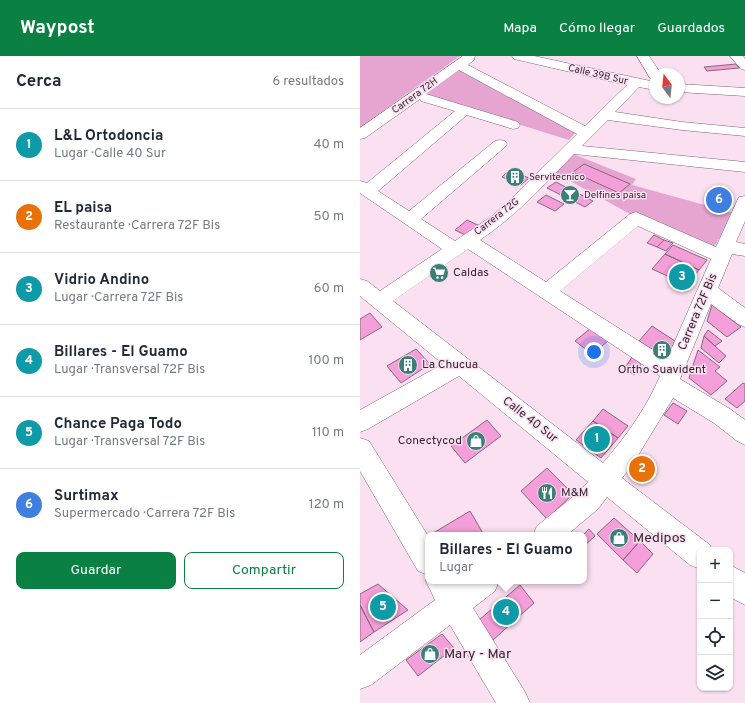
<!DOCTYPE html>
<html lang="es">
<head>
<meta charset="utf-8">
<style>
	body { margin:0; font-family:Overpass,sans-serif; background:#f6f6f7; color:#1f2937 }
	.controls { position:absolute; right:12px; bottom:12px; display:grid; overflow:hidden; border-radius:8px; box-shadow:0 1px 3px #0004 }
	.controls button { width:36px; height:36px; display:grid; place-items:center; padding:0; border:0; border-bottom:1px solid #e0e1e3; background:#fff; color:#1f2937; font:20px sans-serif }
	.compass { position:absolute; left:289px; top:12px; width:36px; height:36px; border-radius:50%; background:#fff; box-shadow:0 1px 3px #0004; rotate:345deg }
	.you { position:absolute; left:234px; top:296px; width:14px; height:14px; margin:-10px; border:3px solid #fff; border-radius:50%; background:#1a73e8; box-shadow:0 0 0 6px #1a73e833 }
	.badge { display:grid; place-items:center; width:26px; height:26px; border-radius:50%; background:#0b8043; color:#fff; font-size:13px; font-weight:700 }
	.pin { position:absolute; translate:-50% -50%; border:2px solid #fff; box-shadow:0 1px 4px #0006 }
	.popup { position:absolute; left:65px; top:476px; width:162px; height:52px; box-sizing:border-box; display:grid; place-content:center; border-radius:8px; background:#fff; filter:drop-shadow(0 1px 3px #0005); font-size:13px; white-space:nowrap; color:#747a83 }
	.popup b { font-size:15px; color:#1f2937 }
	.popup::after { content:''; position:absolute; left:50%; top:100%; margin-left:-8px; border:8px solid transparent; border-top-color:#fff }
	.list { margin:0; padding:0; list-style:none }
	h2 { display:flex; justify-content:space-between; align-items:center; height:52px; margin:0; padding:0 16px; font-size:17px }
	h2 small { font-size:13px; font-weight:400; color:#747a83 }
	.list li { display:grid; grid-template-columns:26px 1fr auto; gap:12px; align-items:center; box-sizing:border-box; height:72px; padding:0 16px; border-top:1px solid #e0e1e3 }
	.list b { display:block; font-size:15px; white-space:nowrap }
	.list p { margin:0; font-size:13px; white-space:nowrap; color:#747a83 }
	.list em { font-size:13px; font-style:normal; color:#747a83 }
	.actions { display:flex; gap:8px; padding:12px 16px }
	.actions a { flex:1; padding:9px 0; border:1px solid #0b8043; border-radius:8px; text-align:center; font-size:14px; color:#0b8043 }
	.actions .main { background:#0b8043; color:#fff }
	.icon { flex:none; width:22px; height:22px; fill:none; stroke:currentColor; stroke-width:2; stroke-linecap:round; stroke-linejoin:round }
	.map { position:relative; flex:none; width:385px; height:647px; overflow:hidden }
	header { display:flex; align-items:center; gap:24px; box-sizing:border-box; height:56px; padding:0 20px; background:#0b8043; color:#fff }
	header strong { font-size:19px }
	nav { display:flex; gap:22px; margin-inline-start:auto; font-size:14px }
	main { display:flex }
	aside { flex:1; background:#fff }
	.map>svg:first-child { display:block }
	.green { fill:#e6a4d1 }
	.building { fill:#f49eda; stroke:#87697d }
	.lines { fill:none; stroke-linecap:round; stroke-linejoin:round }
	.minor-casing { stroke:#816377; stroke-width:1 }
	.minor { fill:#fff; fill-rule:evenodd }
	.labels { text-anchor:middle; dominant-baseline:central; stroke-width:3; stroke-linejoin:round; paint-order:stroke }
	.far-street-label { font-size:10px; fill:#352931; stroke:#fbe0f1 }
	.far-poi-label { font-size:10px; fill:#352931; stroke:#fbe0f1; text-anchor:start }
	.poi-label { font-size:12px; fill:#352931; stroke:#fbe0f1; text-anchor:start }
	.street-label { font-size:12px; fill:#352931; stroke:#fbe0f1 }
	.near-poi-label { font-size:14px; fill:#352931; stroke:#fbe0f1; text-anchor:start }
</style>
</head>
<body>
<header>
<strong>Waypost</strong>
<nav><a>Mapa</a><a>Cómo llegar</a><a>Guardados</a></nav>
</header>
<main>
<aside>
<h2>Cerca<small>6 resultados</small></h2>
<ul class="list">
<li><span class="badge" style="background:#0f9aa8">1</span><div><b>L&amp;L Ortodoncia</b><p>Lugar · Calle 40 Sur</p></div><em>40 m</em></li>
<li><span class="badge" style="background:#e8710a">2</span><div><b>EL paisa</b><p>Restaurante · Carrera 72F Bis</p></div><em>50 m</em></li>
<li><span class="badge" style="background:#0f9aa8">3</span><div><b>Vidrio Andino</b><p>Lugar · Carrera 72F Bis</p></div><em>60 m</em></li>
<li><span class="badge" style="background:#0f9aa8">4</span><div><b>Billares - El Guamo</b><p>Lugar · Transversal 72F Bis</p></div><em>100 m</em></li>
<li><span class="badge" style="background:#0f9aa8">5</span><div><b>Chance Paga Todo</b><p>Lugar · Transversal 72F Bis</p></div><em>110 m</em></li>
<li><span class="badge" style="background:#3f7fe0">6</span><div><b>Surtimax</b><p>Supermercado · Carrera 72F Bis</p></div><em>120 m</em></li>
</ul>
<div class="actions"><a class="main">Guardar</a><a>Compartir</a></div>
</aside>
<div class="map">
<svg width="385" height="647" viewBox="0 0 385 647">
	<rect width="100%" height="100%" fill="#fbe0f1"/>
	<path class="green" d="M0 0H100L0 71Z
		M100 12 216 76 209 84 65 39Z
		M213 98 276 123 272 129 374 157 354 191 270 158 194 116Z"/>
	<path class="building" d="M376 8 379 12 347 15 344 11Z
		M224 108 270 128 259 137 213 116Z
		M149 114 169 122 161 129 142 121Z
		M196 126 233 145 225 151 187 132Z
		M186 139 204 148 195 155 177 146Z
		M107 164 120 170 107 180 95 174Z
		M294 179 304 184 297 191 287 187Z
		M304 184 313 187 306 195 297 191Z
		M313 189 347 204 339 214 305 198Z
		M305 198 339 214 327 229 292 213Z
		M352 249 381 271 367 281 347 265Z
		M10 257 22 271 0 284V263Z
		M292 270 315 285 307 303 279 285Z
		M231 272 248 285 232 298 215 285Z
		M348 274 362 285 355 290 344 280Z
		M344 280 366 300 359 307 341 292Z
		M56 293 70 308 41 327 27 310Z
		M338 294 360 311 355 315 367 325 351 339 329 322Z
		M272 301 281 308 274 319 265 312Z
		M383 327 385 328V345L377 352 365 343Z
		M313 347 327 355 318 368 304 359Z
		M243 353 268 370 258 382 233 365Z
		M127 364 141 380 105 407 91 390Z
		M233 365 258 382 241 402 216 384Z
		M279 398 295 410 284 426 269 416Z
		M187 412 213 438 187 463 161 435Z
		M110 455 124 479H70Z
		M254 462 280 485 263 504 237 478Z
		M229 473 235 480 224 490 223 479Z
		M280 485 293 498 277 517 263 504Z
		M18 528 48 554 14 576 0 549V538Z
		M160 529 174 547 133 584 119 564Z
		M0 549 14 576 0 586Z
		M82 578 94 592 58 620 46 604Z"/>
	<g class="lines">
		<defs>
			<path id="minor" d="M103 0H115L114 4 108 9 225 70 267 29 154 3 152 0H174L295 26V34L279 31 255 56 322 66 385 72V80L322 74 248 64 222 90 385 106V116L214 98C184 129 157 159 120 184L186 226 270 158 276 156 356 191 377 145 379 141 385 140V165L376 186 385 188V200L372 198 358 232 385 252V271L378 268 351 248 320 323 370 353 385 364V389L377 385 354 367 313 342 271 411 262 422 350 489 352 494H340V513L330 509 247 441 238 453 207 479H173L177 470 220 435 228 426 99 320 8 373 0 376V354L83 308 0 240V223L7 225 20 235 82 193 0 137V125L7 127 95 55 61 45 60 43 5 82 0 83V72ZM99 14 217 78 146 148 132 160 95 185 61 163 145 91 147 88 145 85 140 84 135 85 49 155 18 135 107 59 153 73 158 72 160 69 158 66 66 38ZM278 170 351 203 307 303 200 235ZM108 193 300 320C287 351 265 382 243 407L33 245Z
				M277 0H289L301 18H295V23L290 22Z
				M370 0H383L385 3V14L381 13Z
				M319 28 385 32V40L319 36Z
				M0 382 9 385 68 480V519L58 515 0 415Z
				M370 509 385 517V549L370 541Z
				M68 520V525H96L98 528 101 525H139L135 535 113 552 165 636 170 647H136L90 569 11 629 0 633V599L75 544 66 525Z"/>
		</defs>
		<use href="#minor" class="minor-casing"/>
		<use href="#minor" class="minor"/>
	</g>
	<defs>
		<symbol id="building-disc" viewBox="-11 -11 22 22"><circle r="9.5" fill="#3a8078" stroke="#fbe0f1"/><path d="M-4-6H4V6H1V3H-1V6H-4ZM-2.5-4.3h1.7v1.8h-1.7ZM.8-4.3h1.7v1.8H.8ZM-2.5-1h1.7V.8h-1.7ZM.8-1h1.7V.8H.8Z" fill="#fff"/></symbol>
		<symbol id="bar-disc" viewBox="-11 -11 22 22"><circle r="9.5" fill="#3a8078" stroke="#fbe0f1"/><path d="M-6-5H6L.8 .8V4.5H3.5V6h-7V4.5H-.8V.8Z" fill="#fff"/></symbol>
		<symbol id="supermarket-disc" viewBox="-11 -11 22 22"><circle r="9.5" fill="#3a8078" stroke="#fbe0f1"/><path d="M-6-5.5h2.5l.6 2H6L4.5 2H-2.5L-4.4-4H-6ZM-1.5 3.2a1.3 1.3 0 1 0 .1 0ZM3 3.2a1.3 1.3 0 1 0 .1 0Z" fill="#fff"/></symbol>
		<symbol id="shop-disc" viewBox="-11 -11 22 22"><circle r="9.5" fill="#3a8078" stroke="#fbe0f1"/><path d="M-5-2.5h2.3a2.7 3.5 0 0 1 5.4 0H5L5.5 6h-11ZM-1.5-2.5h3a1.5 2.3 0 0 0-3 0Z" fill="#fff"/></symbol>
		<symbol id="restaurant-disc" viewBox="-11 -11 22 22"><circle r="9.5" fill="#3a8078" stroke="#fbe0f1"/><path d="M-5-6h1v4h1v-4h1v4h1v-4h1v5L-1.5 .5V6h-2V.5L-5-1ZM5-6V6H3V1.5H1.5Q1.5-4 5-6Z" fill="#fff"/></symbol>
	</defs>
	<g fill-rule="evenodd">
		<use href="#building-disc" x="144" y="110" width="22" height="22"/>
		<use href="#bar-disc" x="199" y="128" width="22" height="22"/>
		<use href="#supermarket-disc" x="68" y="206" width="22" height="22"/>
		<use href="#building-disc" x="291" y="283" width="22" height="22"/>
		<use href="#building-disc" x="37" y="298" width="22" height="22"/>
		<use href="#shop-disc" x="105" y="374" width="22" height="22"/>
		<use href="#restaurant-disc" x="176" y="426" width="22" height="22"/>
		<use href="#shop-disc" x="248" y="471" width="22" height="22"/>
		<use href="#shop-disc" x="59" y="587" width="22" height="22"/>
	</g>
	<g class="labels">
		<g class="far-street-label">
			<text transform="translate(238 19) rotate(13)">Calle 39B Sur</text>
			<text transform="translate(55 40) rotate(-36)">Carrera 72H</text>
			<text transform="translate(137 161) rotate(-38)">Carrera 72G</text>
		</g>
		<g class="far-poi-label">
			<text x="169" y="121">Servitecnico</text>
			<text x="224" y="139">Delfines paisa</text>
		</g>
		<g class="poi-label">
			<text x="93" y="217">Caldas</text>
			<text x="62" y="309">La Chucua</text>
			<text x="302" y="314" text-anchor="middle">Ortho Suavident</text>
			<text x="102" y="385" text-anchor="end">Conectycod</text>
			<text x="201" y="437">M&amp;M</text>
		</g>
		<g class="street-label">
			<text transform="translate(338 256) rotate(-67)">Carrera 72F Bis</text>
			<text transform="translate(170 364) rotate(38)">Calle 40 Sur</text>
		</g>
		<g class="near-poi-label">
			<text x="273" y="482">Medipos</text>
			<text x="84" y="598">Mary - Mar</text>
		</g>
	</g>
</svg>
<div class="controls">
<button>+</button>
<button>−</button>
<button><svg class="icon" aria-label="locate" viewBox="0 0 24 24"><circle cx="12" cy="12" r="6"/><path d="M12 2v4M12 18v4M2 12h4M18 12h4"/></svg></button>
<button><svg class="icon" aria-label="layers" viewBox="0 0 24 24"><path d="M12 4l9 5-9 5-9-5zM3 14l9 5 9-5"/></svg></button>
</div>
<svg class="compass" viewBox="-18 -18 36 36"><path d="M0-13l5 13h-10z" fill="#e53935"/><path d="M0 13l5-13h-10z" fill="#747a83"/></svg>
<div class="you"></div>
<div class="pin badge" style="left:237px;top:383px;background:#0f9aa8">1</div>
<div class="pin badge" style="left:282px;top:413px;background:#e8710a">2</div>
<div class="pin badge" style="left:322px;top:221px;background:#0f9aa8">3</div>
<div class="pin badge" style="left:146px;top:556px;background:#0f9aa8">4</div>
<div class="popup"><b>Billares - El Guamo</b>Lugar</div>
<div class="pin badge" style="left:23px;top:551px;background:#0f9aa8">5</div>
<div class="pin badge" style="left:359px;top:144px;background:#3f7fe0">6</div>
</div>
</main>
</body>
</html>
